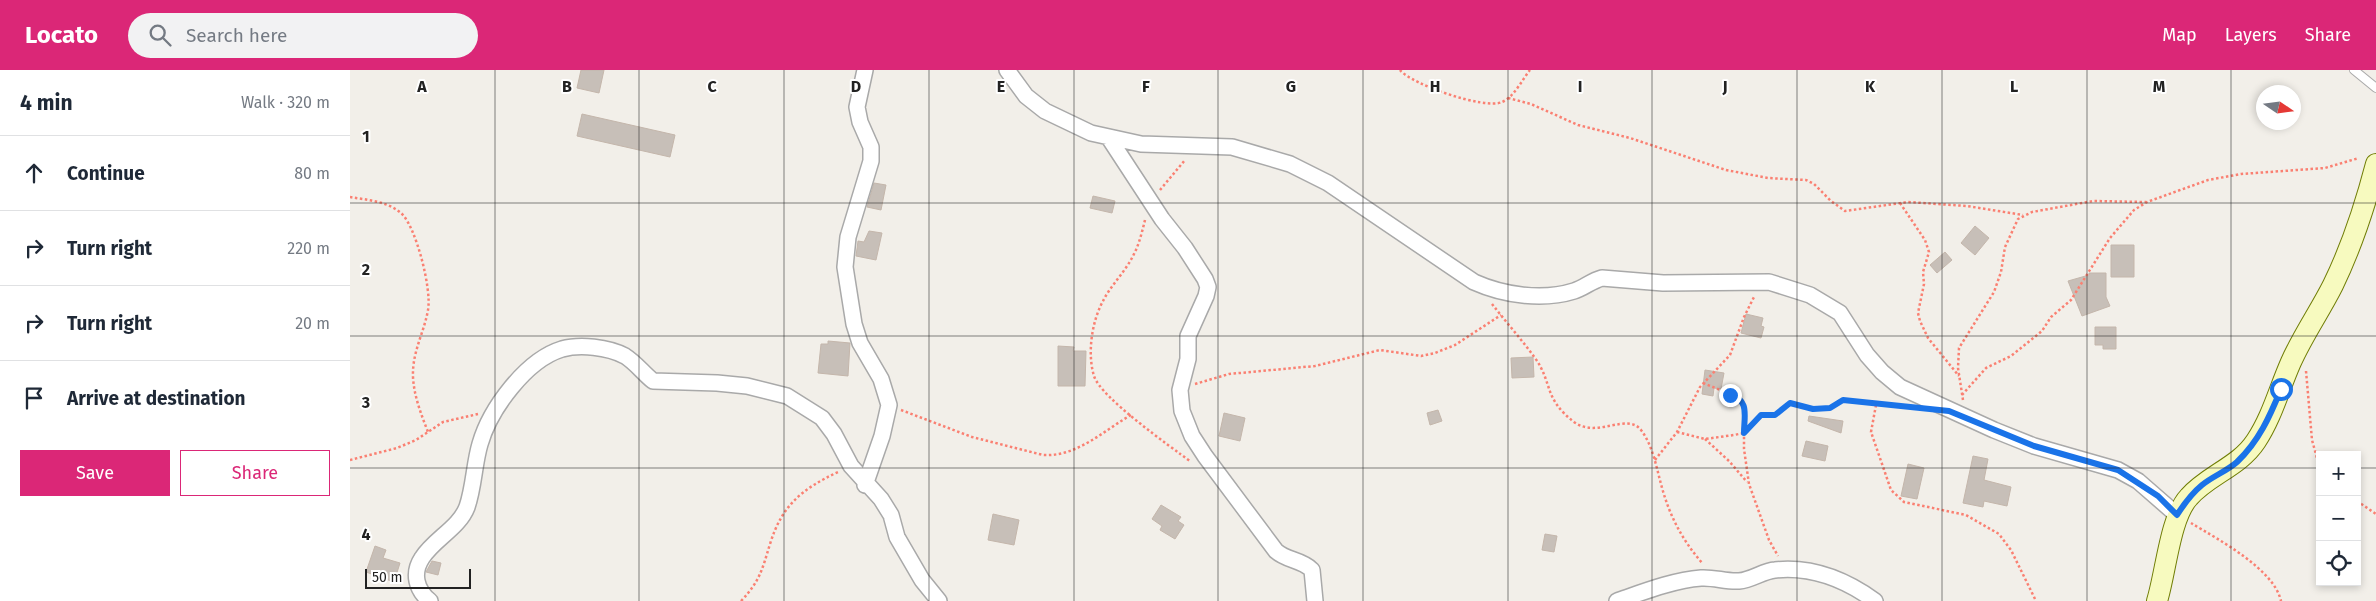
<!DOCTYPE html>
<html lang="en">
<head>
<meta charset="utf-8">
<style>
	body { margin:0; font-family:"Fira Sans",sans-serif; background:#f2f2f3; color:#1f2937 }
	.controls { position:absolute; right:15px; bottom:15px; display:grid; overflow:hidden; border-radius:0px; box-shadow:0 2px 8px #0003 }
	.controls button { width:45px; height:45px; display:grid; place-items:center; padding:0; border:0; border-bottom:1px solid #e0e1e3; background:#fff; color:#1f2937; font:25px sans-serif }
	.compass { position:absolute; left:1906px; top:15px; width:45px; height:45px; border-radius:50%; background:#fff; box-shadow:0 2px 8px #0003; rotate:103deg }
	.scale { position:absolute; left:15px; bottom:12px; width:106px; box-sizing:border-box; padding-left:5px; border:2px solid #222; border-top:0; font-size:14px; line-height:18px; white-space:nowrap; color:#222; -webkit-text-stroke:4px #fff; paint-order:stroke }
	.stop { position:absolute; width:15px; height:15px; margin:-11px; border:4px solid #1a73e8; border-radius:50%; background:#fff }
	.stop.end { background:#1a73e8; border-color:#fff; box-shadow:0 1px 5px #0008 }
	.list { margin:0; padding:0; list-style:none }
	h2 { display:flex; justify-content:space-between; align-items:center; height:65px; margin:0; padding:0 20px; font-size:21px }
	h2 small { font-size:16px; font-weight:400; color:#747a83 }
	.list li { display:grid; grid-template-columns:32px 1fr auto; gap:15px; align-items:center; box-sizing:border-box; height:75px; padding:0 20px; border-top:1px solid #e0e1e3 }
	.list b { display:block; font-size:19px; white-space:nowrap }
	.list em { font-size:16px; font-style:normal; color:#747a83 }
	.actions { display:flex; gap:10px; padding:15px 20px }
	.actions a { flex:1; padding:11px 0; border:1px solid #db2777; border-radius:0px; text-align:center; font-size:18px; color:#db2777 }
	.actions .main { background:#db2777; color:#fff }
	.icon { flex:none; width:28px; height:28px; fill:none; stroke:currentColor; stroke-width:2; stroke-linecap:round; stroke-linejoin:round }
	.map { position:relative; flex:none; width:2026px; height:531px; overflow:hidden }
	header { display:flex; align-items:center; gap:30px; box-sizing:border-box; height:70px; padding:0 25px; background:#db2777; color:#fff }
	header strong { font-size:24px }
	nav { display:flex; gap:28px; margin-inline-start:auto; font-size:18px }
	.search { width:350px; height:45px; background:#f2f2f3; display:flex; align-items:center; gap:12px; box-sizing:border-box; padding:0 18px; border-radius:28px; color:#747a83; font-size:19px }
	main { display:flex }
	aside { flex:1; background:#fff }
	.map>svg:first-child { display:block }
	.building { fill:#c7bfb8; stroke:#c4b6ab }
	.lines { fill:none; stroke-linecap:round; stroke-linejoin:round }
	.lane-casing { stroke:#a9a9a9; stroke-width:10 }
	.street-casing { stroke:#a9a9a9; stroke-width:18 }
	.secondary-casing { stroke:#707d05; stroke-width:22 }
	.path { stroke:#fa8072; stroke-width:2.5; stroke-dasharray:2.5 2.5; stroke-linecap:butt }
	.lane { stroke:#fff; stroke-width:8 }
	.street { stroke:#fff; stroke-width:15 }
	.secondary { stroke:#f7fabf; stroke-width:20 }
	.route { stroke:#1a73e8; stroke-width:6 }
	.grid { fill:none; stroke:#222; stroke-width:1; stroke-opacity:0.55 }
	.grid-label { font-size:16px; text-anchor:middle; font-weight:bold; fill:#222; stroke:#fff; stroke-width:4; stroke-linejoin:round; paint-order:stroke }
</style>
</head>
<body>
<header>
<strong>Locato</strong>
<div class="search"><svg class="icon" aria-label="search" viewBox="0 0 24 24"><circle cx="10" cy="10" r="6"/><path d="M15 15l6 6"/></svg>Search here</div>
<nav><a>Map</a><a>Layers</a><a>Share</a></nav>
</header>
<main>
<aside>
<h2>4 min<small>Walk · 320 m</small></h2>
<ul class="list">
<li><svg class="icon" aria-label="ahead" viewBox="0 0 24 24"><path d="M12 20V5M6 11l6-6 6 6"/></svg><div><b>Continue</b></div><em>80 m</em></li>
<li><svg class="icon" aria-label="right" viewBox="0 0 24 24"><path d="M7 20v-9h11M14 6l5 5-5 5"/></svg><div><b>Turn right</b></div><em>220 m</em></li>
<li><svg class="icon" aria-label="right" viewBox="0 0 24 24"><path d="M7 20v-9h11M14 6l5 5-5 5"/></svg><div><b>Turn right</b></div><em>20 m</em></li>
<li><svg class="icon" aria-label="arrive" viewBox="0 0 24 24"><path d="M6 21V4h12l-3 4 3 4H6"/></svg><div><b>Arrive at destination</b></div></li>
</ul>
<div class="actions"><a class="main">Save</a><a>Share</a></div>
</aside>
<div class="map">
<svg width="2026" height="531" viewBox="0 0 2026 531">
	<rect width="100%" height="100%" fill="#f2efe9"/>
	<path class="building" d="M231 0H254L249 23 227 18Z
		M232 44 325 65 320 87 227 66Z
		M524 113 536 115 531 140 517 137Z
		M743 126 765 131 762 143 740 138Z
		M1625 156 1639 168 1625 185 1611 173Z
		M519 161 532 163 526 190 506 186 508 171 514 172Z
		M1761 175H1784V207H1761Z
		M1595 182 1602 190 1587 203 1580 195Z
		M1739 203H1756V227L1760 236 1732 246 1718 211 1739 205Z
		M1396 244 1413 248 1411 256 1414 257 1411 268 1391 263Z
		M1745 257H1766V279H1753V275H1745Z
		M478 271 500 273 498 306 468 303 471 274H478Z
		M708 276 724 277 723 281H736L735 316H708Z
		M1183 287 1184 307 1162 308 1161 288Z
		M1355 300 1374 303 1371 319 1364 318 1363 326 1352 324Z
		M1088 340 1092 351 1080 355 1077 343Z
		M874 343 895 348 890 371 869 366Z
		M1459 346 1493 351 1491 363 1458 351Z
		M1456 371 1478 376 1475 391 1452 386Z
		M1623 386 1638 389 1634 410 1661 417 1657 436 1634 431 1633 437 1613 433Z
		M1558 394 1574 398 1567 429 1551 426Z
		M811 435 831 447 828 451 834 455 825 469 810 460 812 456 802 449Z
		M643 444 669 450 664 475 638 470Z
		M1195 464 1207 466 1204 482 1192 480Z
		M25 476 36 480 33 488 50 493 44 512 16 502Z
		M82 491 91 493 88 505 76 502Z"/>
	<g class="lines">
		<defs>
			<path id="lane" d="M2004 0 2026 18"/>
			<path id="street" d="M515 0 507 37 510 52 521 77V91L498 167 495 197 504 254 510 273 531 309 539 335 532 366 515 415
				M657 0 676 26 695 41 741 63 791 74 882 77 940 94 978 113 1124 212C1153 225 1192 231 1224 221 1234 218 1241 211 1252 208L1313 213 1419 212 1460 225 1490 243 1517 285 1532 302 1550 317 1644 360 1684 376 1768 400 1788 411 1827 445
				M759 68 812 149 835 178 855 209 858 217 856 226 838 266V289L830 320 832 341 842 366 855 386 926 481C937 491 951 489 962 500L965 531
				M80 531C66 520 62 503 72 488 84 469 109 458 117 437 124 417 124 394 130 374 140 339 176 290 212 279 230 274 258 277 275 286 286 293 293 303 303 311L367 313 397 316 437 326 472 348 484 364 501 396 531 429 541 445 547 467 572 510 589 531
				M1267 531C1293 522 1324 510 1351 508 1364 507 1376 512 1389 511 1402 510 1413 501 1425 500 1462 496 1496 510 1525 531"/>
			<path id="secondary" d="M1807 531C1816 502 1820 447 1839 427 1858 405 1889 397 1906 371 1922 347 1929 319 1941 292 1953 265 1970 241 1983 215 2002 176 2015 136 2026 94"/>
		</defs>
		<use href="#lane" class="lane-casing"/>
		<use href="#street" class="street-casing"/>
		<use href="#secondary" class="secondary-casing"/>
		<path class="path" d="M1050 0C1061 14 1134 40 1152 32 1164 27 1172 10 1180 0
			M1158 28 1181 34 1228 55 1280 68 1376 100 1418 108 1456 110 1464 114 1481 131 1495 141 1558 132 1617 136 1673 145
			M810 120 835 90
			M0 127C17 130 37 131 51 143 66 156 82 220 78 240 74 263 62 282 63 307 64 326 71 344 78 362
			M1550 133 1575 170 1579 182 1573 202 1574 214 1568 243 1570 251 1578 268 1609 306
			M795 150C792 162 789 175 783 186 775 202 761 215 753 231 742 251 737 283 744 306 751 328 820 376 841 392
			M1142 234C1156 252 1172 270 1185 288 1203 313 1193 328 1224 352 1247 369 1277 342 1291 360 1303 376 1306 396 1311 414 1319 445 1332 470 1353 494
			M1956 301 1962 370 1970 399
			M1353 313 1390 328 1394 333V379L1399 414 1419 470 1428 486
			M845 314 879 304 965 296 1030 280 1071 286 1085 283 1105 275 1151 245
			M1612 325 1636 298 1661 286 1692 261 1701 247 1721 230 1760 168 1784 140 1797 132 1858 110 1891 104 1975 98 2009 88
			M1613 330 1608 298 1609 278 1644 222 1651 202 1655 177 1668 149 1682 142 1743 131 1796 132
			M1526 335 1521 362 1541 420 1554 432 1616 445 1649 464 1661 480 1686 531
			M551 340 622 367 693 385C727 387 753 361 781 345
			M1327 362 1355 369 1384 365 1394 363 1411 345H1425L1440 333 1463 339 1480 338 1493 331 1558 337
			M1355 369 1379 391 1397 412
			M0 390 47 378 66 370 93 352 128 344
			M1305 390 1327 362 1350 317 1380 285 1394 247 1404 227
			M2007 431 2026 444
			M1841 453C1869 470 1924 499 1931 531
			M391 531C410 511 412 500 420 474 432 435 452 419 488 402"/>
		<use href="#lane" class="lane"/>
		<use href="#street" class="street"/>
		<use href="#secondary" class="secondary"/>
	</g>
	<g class="lines">
		<path class="route" d="M1380 325C1400 330 1394 346 1394 363L1411 345H1425L1440 333 1463 339 1480 338 1493 330 1599 341 1684 376 1768 400 1808 426 1827 445C1834 434 1841 424 1852 415 1863 406 1877 401 1887 392 1909 371 1920 346 1931 319"/>
	</g>
	<path class="grid" d="M145 0V531M289 0V531M434 0V531M579 0V531M724 0V531M868 0V531M1013 0V531M1158 0V531M1302 0V531M1447 0V531M1592 0V531M1737 0V531M1881 0V531M0 133H2026M0 266H2026M0 398H1970M2007 398H2026"/>
	<g class="grid-label">
		<text x="72" y="22">A</text>
		<text x="217" y="22">B</text>
		<text x="362" y="22">C</text>
		<text x="506" y="22">D</text>
		<text x="651" y="22">E</text>
		<text x="796" y="22">F</text>
		<text x="941" y="22">G</text>
		<text x="1085" y="22">H</text>
		<text x="1230" y="22">I</text>
		<text x="1375" y="22">J</text>
		<text x="1520" y="22">K</text>
		<text x="1664" y="22">L</text>
		<text x="1809" y="22">M</text>
		<text x="16" y="72">1</text>
		<text x="16" y="205">2</text>
		<text x="16" y="338">3</text>
		<text x="16" y="470">4</text>
	</g>
</svg>
<div class="controls">
<button>+</button>
<button>−</button>
<button><svg class="icon" aria-label="locate" viewBox="0 0 24 24"><circle cx="12" cy="12" r="6"/><path d="M12 2v4M12 18v4M2 12h4M18 12h4"/></svg></button>
</div>
<svg class="compass" viewBox="-18 -18 36 36"><path d="M0-13l5 13h-10z" fill="#e53935"/><path d="M0 13l5-13h-10z" fill="#747a83"/></svg>
<div class="scale">50 m</div>
<div class="stop" style="left:1931px;top:319px"></div>
<div class="stop end" style="left:1380px;top:325px"></div>
</div>
</main>
</body>
</html>
